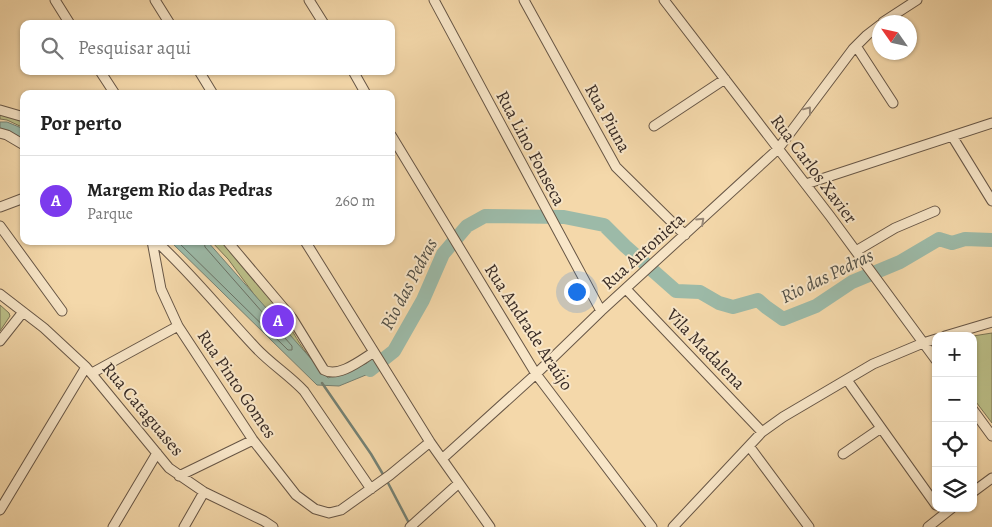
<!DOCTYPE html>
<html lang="pt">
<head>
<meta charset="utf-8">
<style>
	body { margin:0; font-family:Alegreya,serif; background:#f6f6f6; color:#222 }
	.controls { position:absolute; right:15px; bottom:15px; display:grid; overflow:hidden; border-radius:10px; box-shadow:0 1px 4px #0004 }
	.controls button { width:45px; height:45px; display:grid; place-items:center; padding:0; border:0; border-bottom:1px solid #e0e0e0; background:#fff; color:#222; font:25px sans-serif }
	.compass { position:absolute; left:872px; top:15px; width:45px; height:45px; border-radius:50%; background:#fff; box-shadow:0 1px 4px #0004; rotate:304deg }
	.you { position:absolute; left:576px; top:291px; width:18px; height:18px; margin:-12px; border:4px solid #fff; border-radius:50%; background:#1a73e8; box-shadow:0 0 0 8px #1a73e833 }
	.badge { display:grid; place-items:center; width:32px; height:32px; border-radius:50%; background:#7c3aed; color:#fff; font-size:16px; font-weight:700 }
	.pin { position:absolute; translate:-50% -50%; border:2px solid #fff; box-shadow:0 1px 5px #0006 }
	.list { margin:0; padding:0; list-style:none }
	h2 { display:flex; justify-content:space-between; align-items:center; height:65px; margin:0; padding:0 20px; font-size:21px }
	h2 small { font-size:16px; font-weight:400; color:#767676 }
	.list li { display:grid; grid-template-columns:32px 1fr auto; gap:15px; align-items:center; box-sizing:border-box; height:90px; padding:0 20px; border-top:1px solid #e0e0e0 }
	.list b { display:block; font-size:19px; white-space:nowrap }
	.list p { margin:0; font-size:16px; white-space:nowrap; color:#767676 }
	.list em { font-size:16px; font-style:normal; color:#767676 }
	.icon { flex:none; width:28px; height:28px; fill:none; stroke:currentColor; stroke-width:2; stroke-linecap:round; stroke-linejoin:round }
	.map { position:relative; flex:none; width:992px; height:527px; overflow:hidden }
	.search { position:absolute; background:#fff; box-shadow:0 1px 4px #0004; left:20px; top:20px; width:375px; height:55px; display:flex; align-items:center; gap:12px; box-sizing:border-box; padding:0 18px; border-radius:10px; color:#767676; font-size:19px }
	.panel { position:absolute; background:#fff; box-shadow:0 1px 4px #0004; left:20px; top:90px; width:375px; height:155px; border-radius:10px }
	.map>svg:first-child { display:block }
	.green { fill:#bbbf88; stroke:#7a7556 }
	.water { fill:#9cbaa8; stroke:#748174 }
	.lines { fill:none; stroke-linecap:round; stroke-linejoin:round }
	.shore { stroke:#6a7266; stroke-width:1 }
	.stream { stroke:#748174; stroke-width:2.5 }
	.river { stroke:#9cbaa8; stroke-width:14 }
	.minor-casing { stroke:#675646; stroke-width:11 }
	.minor { stroke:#f8e6c8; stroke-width:9 }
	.oneway { stroke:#988876 }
	.labels { text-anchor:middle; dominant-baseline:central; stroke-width:4; stroke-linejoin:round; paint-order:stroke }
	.street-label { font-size:18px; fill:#382b25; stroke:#f8e6c8 }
	.water-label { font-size:19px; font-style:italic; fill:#514f46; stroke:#f8e6c8 }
</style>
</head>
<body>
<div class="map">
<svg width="992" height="527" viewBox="0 0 992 527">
	<rect width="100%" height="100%" fill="#f4d8aa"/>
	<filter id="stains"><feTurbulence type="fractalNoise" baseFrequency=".004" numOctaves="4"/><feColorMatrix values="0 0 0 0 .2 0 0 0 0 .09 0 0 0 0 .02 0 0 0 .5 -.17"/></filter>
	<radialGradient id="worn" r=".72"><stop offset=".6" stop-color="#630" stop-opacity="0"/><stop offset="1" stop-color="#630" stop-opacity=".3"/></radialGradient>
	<path class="green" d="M0 112 24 120V128L7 120 0 119Z
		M211 241H222C239 261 259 281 275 302 292 327 305 363 333 376L372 359 375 365 361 374 322 380 282 340 256 297 228 259Z
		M0 305 9 313 10 316 0 331Z
		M992 333V423L973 398V336Z"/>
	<path class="water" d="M0 122H7L24 129V141L0 129Z
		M170 241H207L328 378 373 361 378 370 339 386 317 385Z"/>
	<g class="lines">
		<path class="shore" d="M177 241 288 350H292V346L205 247 204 241"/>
		<path class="stream" d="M322 383 371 454 384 476
			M387 481 410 525"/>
		<path class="river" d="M370 370 394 351 423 300 443 254 467 226 485 216 564 217 604 225 625 246 676 291 700 292 719 303 733 307 758 300 766 307 783 319 816 306 852 282 900 262 939 239 952 243 965 239 992 240"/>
		<defs>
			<path id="minor" d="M55 0 70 24
				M155 0 170 24
				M309 0 324 24
				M434 0 601 311
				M524 0 616 167 685 235
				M664 0 830 216 936 360
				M883 22 917 0
				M856 46 893 103
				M100 71 115 94
				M199 71 213 94
				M353 71 366 94
				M0 110 24 117
				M654 126 725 79
				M0 133 7 135 24 145
				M391 135 536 374 652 527
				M952 136 992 201
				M806 184 992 123
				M0 207 24 198
				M0 226 62 311
				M152 241 161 289 178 326 253 440 296 495 315 509 329 513 341 510 390 475 430 442
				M156 241C192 274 222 312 256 348 271 364 289 375 304 391L371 489
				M227 241 292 318 324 370C339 378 361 360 374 352
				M305 241 430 442 490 527
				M856 251 895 228 935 211
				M626 289 762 432
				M0 294 44 328 86 367 169 468 204 492 264 521 273 527
				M945 336 992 322
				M0 341 23 312
				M92 373 178 326
				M847 380 936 505
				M973 410 992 436
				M749 446 809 527
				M843 454 881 428
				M442 459 536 374 601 311 778 149 853 49 867 35 880 25
				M179 476 253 440
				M973 492 992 478
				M0 510 86 367
				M113 527 157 453
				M184 527 204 492
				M410 527 459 483
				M673 527 762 432 783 417 873 364 923 343 936 339
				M928 527 952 508"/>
		</defs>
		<use href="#minor" class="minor-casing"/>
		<use href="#minor" class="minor"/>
	</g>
	<defs><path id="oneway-chevron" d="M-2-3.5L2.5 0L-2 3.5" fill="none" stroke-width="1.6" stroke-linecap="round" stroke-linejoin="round" transform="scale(1.25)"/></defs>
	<g class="oneway">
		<use href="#oneway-chevron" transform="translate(808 110) rotate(-53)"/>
		<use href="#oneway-chevron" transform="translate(701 221) rotate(-43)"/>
	</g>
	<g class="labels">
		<g class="street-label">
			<text transform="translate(608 118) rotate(61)">Rua Piuna</text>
			<text transform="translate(531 148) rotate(62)">Rua Lino Fonseca</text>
			<text transform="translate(814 169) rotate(53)">Rua Carlos Xavier</text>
			<text transform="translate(643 251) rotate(-42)">Rua Antonieta</text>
			<text transform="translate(529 327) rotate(57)">Rua Andrade Araújo</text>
			<text transform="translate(706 349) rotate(46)">Vila Madalena</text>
			<text transform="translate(237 384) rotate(56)">Rua Pinto Gomes</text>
			<text transform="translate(143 409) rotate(50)">Rua Cataguases</text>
		</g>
		<g class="water-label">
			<text transform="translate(827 276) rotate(-26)">Rio das Pedras</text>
			<text transform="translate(409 284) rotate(-62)">Rio das Pedras</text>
		</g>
	</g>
	<rect width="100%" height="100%" filter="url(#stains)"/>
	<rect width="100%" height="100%" fill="url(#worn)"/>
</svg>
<div class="controls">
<button>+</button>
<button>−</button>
<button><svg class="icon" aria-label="locate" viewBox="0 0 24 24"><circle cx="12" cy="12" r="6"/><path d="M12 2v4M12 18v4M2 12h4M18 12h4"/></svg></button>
<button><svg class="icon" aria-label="layers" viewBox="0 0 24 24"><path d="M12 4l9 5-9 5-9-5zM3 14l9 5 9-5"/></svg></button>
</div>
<svg class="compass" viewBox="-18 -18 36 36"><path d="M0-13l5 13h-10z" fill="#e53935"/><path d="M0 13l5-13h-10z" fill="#767676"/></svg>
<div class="you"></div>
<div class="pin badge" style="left:278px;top:321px">A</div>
<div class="search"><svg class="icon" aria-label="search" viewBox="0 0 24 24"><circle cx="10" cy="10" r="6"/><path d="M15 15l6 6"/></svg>Pesquisar aqui</div>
<section class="panel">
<h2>Por perto<small></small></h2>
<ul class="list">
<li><span class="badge">A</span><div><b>Margem Rio das Pedras</b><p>Parque</p></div><em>260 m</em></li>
</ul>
</section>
</div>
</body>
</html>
